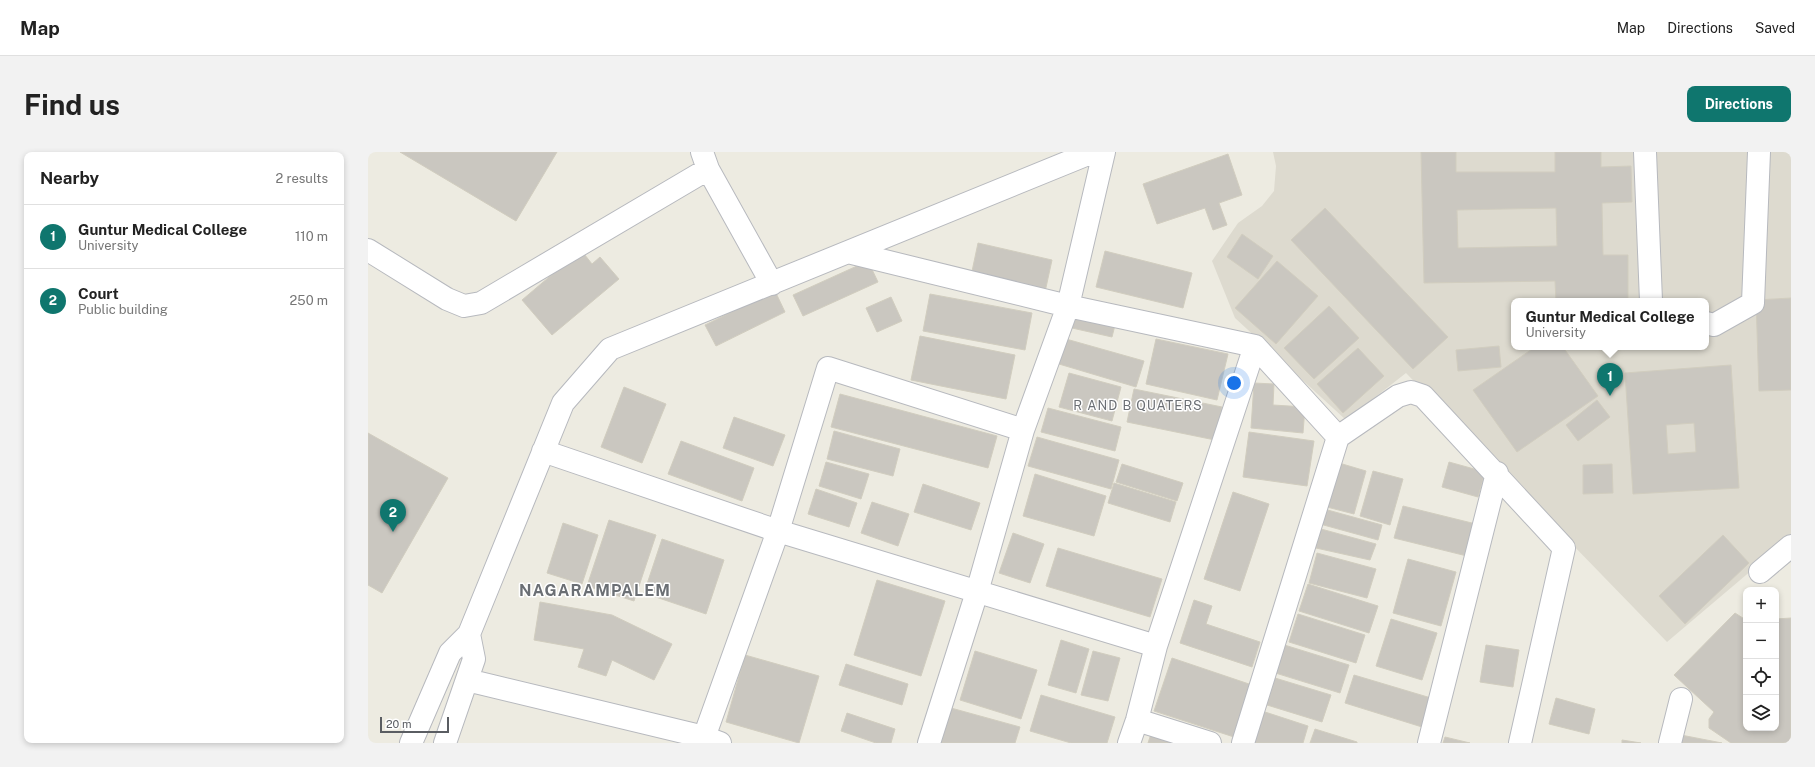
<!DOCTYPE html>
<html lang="en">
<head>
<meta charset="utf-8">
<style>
	body { margin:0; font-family:"Public Sans",sans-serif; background:#f2f2f2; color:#222 }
	.controls { position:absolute; right:12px; bottom:12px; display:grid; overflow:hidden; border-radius:8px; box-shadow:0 2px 6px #0003 }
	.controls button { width:36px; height:36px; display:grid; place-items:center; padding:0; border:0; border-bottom:1px solid #e0e0e0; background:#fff; color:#222; font:20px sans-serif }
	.scale { position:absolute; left:12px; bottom:10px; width:69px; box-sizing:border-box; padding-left:4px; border:2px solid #5a5d62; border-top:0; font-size:11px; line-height:14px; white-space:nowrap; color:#5a5d62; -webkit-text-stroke:3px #fff; paint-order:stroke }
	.you { position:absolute; left:866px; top:231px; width:14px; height:14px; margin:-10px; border:3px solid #fff; border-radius:50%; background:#1a73e8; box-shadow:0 0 0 6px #1a73e833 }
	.badge { display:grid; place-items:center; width:26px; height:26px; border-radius:50%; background:#0f766e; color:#fff; font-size:13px; font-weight:700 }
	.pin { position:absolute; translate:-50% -33px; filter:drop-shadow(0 1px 2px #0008) }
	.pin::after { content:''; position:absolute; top:21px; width:14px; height:12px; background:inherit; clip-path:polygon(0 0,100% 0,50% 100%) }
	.popup { position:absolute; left:1143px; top:146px; width:198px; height:52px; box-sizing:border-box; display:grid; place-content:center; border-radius:8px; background:#fff; filter:drop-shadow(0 1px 3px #0005); font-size:13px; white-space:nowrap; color:#767676 }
	.popup b { font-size:15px; color:#222 }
	.popup::after { content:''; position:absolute; left:50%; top:100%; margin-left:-8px; border:8px solid transparent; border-top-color:#fff }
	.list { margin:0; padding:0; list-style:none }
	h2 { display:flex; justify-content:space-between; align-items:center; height:52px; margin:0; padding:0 16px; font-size:17px }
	h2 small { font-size:13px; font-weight:400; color:#767676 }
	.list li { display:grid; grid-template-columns:26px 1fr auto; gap:12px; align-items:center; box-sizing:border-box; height:64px; padding:0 16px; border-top:1px solid #e0e0e0 }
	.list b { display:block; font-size:15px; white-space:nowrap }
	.list p { margin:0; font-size:13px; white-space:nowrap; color:#767676 }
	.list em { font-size:13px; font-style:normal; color:#767676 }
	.icon { flex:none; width:22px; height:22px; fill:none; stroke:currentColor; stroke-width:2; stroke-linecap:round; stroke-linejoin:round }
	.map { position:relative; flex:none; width:1423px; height:591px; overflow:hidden; border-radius:8px }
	header { display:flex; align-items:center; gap:24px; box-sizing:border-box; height:56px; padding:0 20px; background:#fff; border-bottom:1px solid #e0e0e0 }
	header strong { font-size:19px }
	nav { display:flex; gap:22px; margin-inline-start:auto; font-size:14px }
	.intro { display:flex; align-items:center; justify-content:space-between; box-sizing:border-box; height:96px; padding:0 24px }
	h1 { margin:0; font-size:28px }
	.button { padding:10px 18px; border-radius:8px; background:#0f766e; color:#fff; font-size:14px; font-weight:700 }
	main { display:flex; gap:24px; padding:0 24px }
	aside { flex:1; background:#fff; border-radius:8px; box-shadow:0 2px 6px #0003 }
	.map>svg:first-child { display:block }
	.education { fill:#dddacf; fill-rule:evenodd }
	.building { fill:#cac7c0; stroke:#d1cdbf; fill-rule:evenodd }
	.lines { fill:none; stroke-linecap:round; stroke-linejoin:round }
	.minor-casing { stroke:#b7b9be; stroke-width:24 }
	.minor { stroke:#fff; stroke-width:22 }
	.labels { text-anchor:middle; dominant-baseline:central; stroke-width:3; stroke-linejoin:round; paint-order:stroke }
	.neighbourhood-label { font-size:13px; letter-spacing:1px; fill:#6b6f74; stroke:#fff }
	.district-label { font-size:16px; font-weight:bold; letter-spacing:1px; fill:#6b6f74; stroke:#fff }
</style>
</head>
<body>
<header>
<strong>Map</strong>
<nav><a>Map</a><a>Directions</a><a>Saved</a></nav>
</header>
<div class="intro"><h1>Find us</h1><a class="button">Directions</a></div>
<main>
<aside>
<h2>Nearby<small>2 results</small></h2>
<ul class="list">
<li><span class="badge">1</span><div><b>Guntur Medical College</b><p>University</p></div><em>110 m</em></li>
<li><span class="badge">2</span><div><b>Court</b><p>Public building</p></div><em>250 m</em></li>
</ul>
</aside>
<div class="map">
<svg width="1423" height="591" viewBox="0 0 1423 591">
	<rect width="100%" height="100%" fill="#edebe1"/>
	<path class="education" d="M905 0H1423V385L1299 490 1038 221 978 268 867 166 844 109 870 71 894 54 906 39 908 14ZM1146 149H1338V195H1146Z"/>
	<path class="building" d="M32 0H189L148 69Z
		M1053 0H1088V20H1187V0H1233V15L1263 14 1264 50 1234 51 1235 103H1260V149H1188L1187 129 1056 131ZM1188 56 1189 94 1090 96 1089 58Z
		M860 2 874 43 851 51 859 73 845 78 837 56 789 72 775 32Z
		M957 56 1080 185 1045 217 923 88Z
		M874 82 905 104 890 127 859 105Z
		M610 91 684 108 677 140 603 124Z
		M213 98 224 112 232 105 251 127 184 183 154 148Z
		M737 99 824 121 815 156 728 135Z
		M500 109 510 130 435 164 425 143Z
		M909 109 950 144 908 192 867 156Z
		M407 139 417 160 348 194 337 173Z
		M562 142 664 161 657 198 555 179Z
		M523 145 534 169 509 180 498 156Z
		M1423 146V238L1391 239 1388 148Z
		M961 154 991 186 946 227 916 196Z
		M708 159 748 169 744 185 704 176Z
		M552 184 647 203 638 247 543 228Z
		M698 187 776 209 768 235 691 212Z
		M788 187 860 202 849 248 778 232Z
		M1131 194 1133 215 1090 219 1088 198Z
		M1167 195H1195L1230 244 1149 300 1105 238Z
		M990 196 1016 224 975 261 949 232Z
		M1363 213 1371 336 1265 342 1257 221ZM1326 271 1328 300 1300 302 1298 273Z
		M701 221 753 235 744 269 691 255Z
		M886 231 906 232 905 253 937 255 935 281 883 276Z
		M256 235 298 252 274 311 233 295Z
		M766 237 854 255 847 288 759 270Z
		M472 242 629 284 620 316 463 275Z
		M1229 248 1242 265 1210 289 1198 273Z
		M680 256 753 275 747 299 673 280Z
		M366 265 417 283 405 314 355 296Z
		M466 279 532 297 525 324 459 307Z
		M881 280 946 289 939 334 875 325Z
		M0 281 80 326 14 441 0 433Z
		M669 285 751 308 743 337 660 314Z
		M313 289 386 316 374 349 300 322Z
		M458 310 501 322 493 347 451 334Z
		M1081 310 1117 320 1110 345 1074 335Z
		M971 311 998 319 986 362 959 355Z
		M754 312 815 331 809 349 748 330Z
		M1244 312 1245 341 1215 342V313Z
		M1005 319 1035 327 1022 373 992 364Z
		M667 322 738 344 726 384 655 364Z
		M746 331 808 350 802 370 740 351Z
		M555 332 612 351 603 378 546 360Z
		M448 337 489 351 481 375 440 362Z
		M865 340 901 352 872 439 836 427Z
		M504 350 541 362 530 394 493 381Z
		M1035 354 1112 373 1103 405 1026 386Z
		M956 357 1014 373 1010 388 952 372Z
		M241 368 288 383 266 449 219 434Z
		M195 371 230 383 214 432 179 421Z
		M953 377 1008 392 1002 408 948 396Z
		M645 381 676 392 662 431 631 421Z
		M1355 383 1381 411 1317 472 1291 444Z
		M294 387 356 408 338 462 276 441Z
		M690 396 794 427 782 465 678 434Z
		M949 401 1008 417 999 446 941 431Z
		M1040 407 1088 420 1073 474 1025 461Z
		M509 428 577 449 553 524 486 503Z
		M940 432 1010 454 1001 481 931 459Z
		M826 448 844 454 838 472 892 490 884 515 812 491Z
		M172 450 244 463 304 492 286 528 244 508 238 524 210 515 216 497 166 488Z
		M1367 461 1378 468V576H1408V467L1423 466V591H1363L1341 576V567L1346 560 1306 523Z
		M930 462 997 483 988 511 921 490Z
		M1023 467 1069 481 1054 528 1008 514Z
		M693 488 721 497 708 541 680 533Z
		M910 491 981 513 972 541 901 519Z
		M1118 493 1151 498 1145 535 1112 530Z
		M607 499 669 518 653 567 592 548Z
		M725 499 752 506 740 549 713 543Z
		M377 503 451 524 431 591 358 570Z
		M804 506 884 533 866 585 786 559Z
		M478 512 540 532 534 553 471 533Z
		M986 523 1063 546 1054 575 977 551Z
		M907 526 963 543 954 570 899 553Z
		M673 543 747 565 739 591H703L662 579Z
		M1188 546 1227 557 1221 582 1181 572Z
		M583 556 652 575 647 591H573Z
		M894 559 940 574 935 591H886Z
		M479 561 527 577 523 591H508L473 579Z
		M947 577 989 590V591H942Z
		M783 582 810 591H780Z
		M1313 583 1354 591H1311Z
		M1077 585 1102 591H1075Z
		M1254 588 1273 591H1254Z"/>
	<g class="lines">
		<defs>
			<path id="minor" d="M334 0 340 17 404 132
				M736 0 700 154 887 194 970 285 875 591
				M1277 0 1283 149
				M0 98 79 147 96 154 113 151 340 17
				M480 100 700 154 655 278 609 440 561 591
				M1338 171 1346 173 1385 151 1391 0
				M655 278 460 216 410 379 788 494
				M970 285 1030 244 1043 240 1055 244 1196 396 1152 591
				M175 299 410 379 334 591
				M1392 420 1423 394
				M99 528 336 585 352 591
				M769 568 842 591
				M43 591 82 501 101 482 195 251 242 197 725 0
				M77 591 106 507 101 482
				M761 591 769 568 788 494 887 194
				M1061 591 1129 321
				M1302 591 1313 547"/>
		</defs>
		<use href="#minor" class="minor-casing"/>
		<use href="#minor" class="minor"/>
	</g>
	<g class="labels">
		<g class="neighbourhood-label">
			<text x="770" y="253">R AND B QUATERS</text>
		</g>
		<g class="district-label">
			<text x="227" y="438">NAGARAMPALEM</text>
		</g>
	</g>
</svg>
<div class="controls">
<button>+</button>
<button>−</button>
<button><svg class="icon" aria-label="locate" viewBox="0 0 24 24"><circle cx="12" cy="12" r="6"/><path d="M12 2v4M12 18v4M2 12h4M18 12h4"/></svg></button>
<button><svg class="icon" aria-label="layers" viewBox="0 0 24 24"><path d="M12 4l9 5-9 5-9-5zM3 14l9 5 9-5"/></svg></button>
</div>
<div class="scale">20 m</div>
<div class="you"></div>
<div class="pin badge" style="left:1242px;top:244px">1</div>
<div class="popup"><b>Guntur Medical College</b>University</div>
<div class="pin badge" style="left:25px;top:380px">2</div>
</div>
</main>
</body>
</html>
